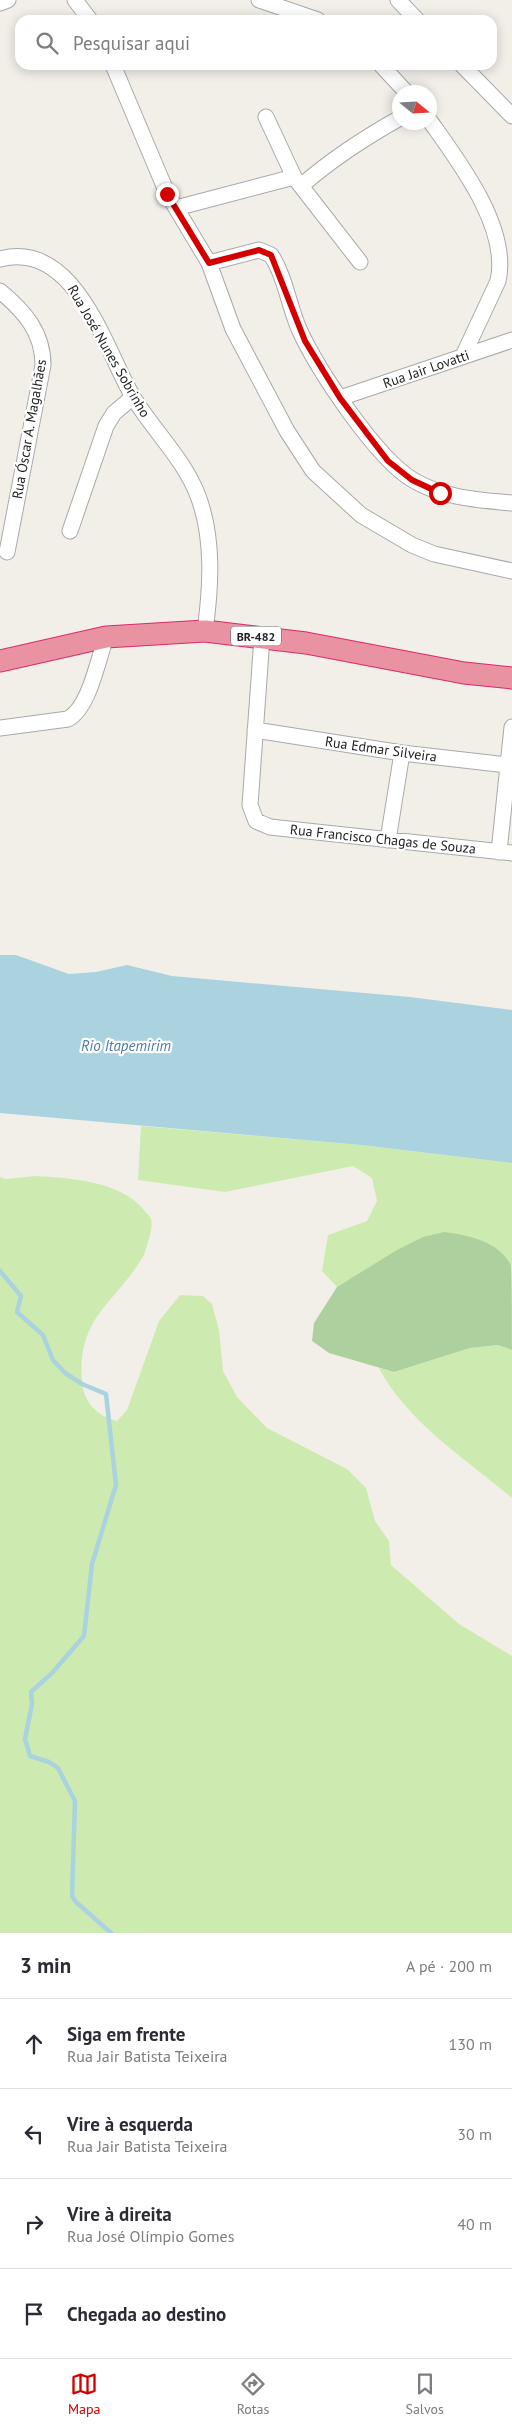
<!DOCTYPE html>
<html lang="pt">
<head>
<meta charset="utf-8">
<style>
	body { margin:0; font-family:"PT Sans",sans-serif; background:#f7f7f7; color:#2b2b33 }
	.compass { position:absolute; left:392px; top:85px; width:45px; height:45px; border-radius:50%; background:#fff; box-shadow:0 2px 12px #0003; rotate:108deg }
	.stop { position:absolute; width:15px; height:15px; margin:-11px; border:4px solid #d40000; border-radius:50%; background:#fff }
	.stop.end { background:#d40000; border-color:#fff; box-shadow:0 1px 5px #0008 }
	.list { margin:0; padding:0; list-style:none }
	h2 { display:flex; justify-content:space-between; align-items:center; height:65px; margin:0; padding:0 20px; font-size:21px }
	h2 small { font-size:16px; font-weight:400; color:#7c7c81 }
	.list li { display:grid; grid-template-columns:32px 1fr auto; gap:15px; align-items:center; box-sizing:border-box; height:90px; padding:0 20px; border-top:1px solid #e1e1e2 }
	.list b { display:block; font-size:19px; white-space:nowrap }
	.list p { margin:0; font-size:16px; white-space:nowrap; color:#7c7c81 }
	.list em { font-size:16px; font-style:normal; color:#7c7c81 }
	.icon { flex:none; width:28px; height:28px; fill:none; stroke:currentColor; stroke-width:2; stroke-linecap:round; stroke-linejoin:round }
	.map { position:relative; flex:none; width:512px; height:1933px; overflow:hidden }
	.search { position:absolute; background:#fff; box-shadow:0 2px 12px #0003; left:15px; right:15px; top:15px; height:55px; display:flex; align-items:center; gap:12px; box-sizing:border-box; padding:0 18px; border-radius:15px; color:#7c7c81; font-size:19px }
	.sheet { height:425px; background:#fff }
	nav { display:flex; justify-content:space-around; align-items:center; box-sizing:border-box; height:70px; border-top:1px solid #e1e1e2; background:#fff; font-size:14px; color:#7c7c81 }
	nav a { display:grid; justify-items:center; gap:2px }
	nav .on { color:#d40000 }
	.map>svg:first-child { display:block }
	.grass { fill:#cdebb0 }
	.forest { fill:#add19e }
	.water { fill:#aad3df }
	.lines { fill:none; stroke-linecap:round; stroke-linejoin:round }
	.stream { stroke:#aad3df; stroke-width:4.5 }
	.minor-casing { stroke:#a9a9a9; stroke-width:17 }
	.highway-casing { stroke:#dc2a67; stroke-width:23 }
	.minor { stroke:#fff; stroke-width:15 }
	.highway { stroke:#e892a2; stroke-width:21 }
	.route { stroke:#d40000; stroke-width:6 }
	.labels { text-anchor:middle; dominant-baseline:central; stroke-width:4.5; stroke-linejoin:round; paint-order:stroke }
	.shield { fill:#fff; stroke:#646464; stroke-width:1 }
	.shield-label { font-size:12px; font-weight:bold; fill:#222 }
	.street-label { font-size:14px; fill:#222; stroke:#fff }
	.water-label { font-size:15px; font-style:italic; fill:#4a7aab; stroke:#fff }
</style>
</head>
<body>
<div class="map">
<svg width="512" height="1933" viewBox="0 0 512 1933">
	<rect width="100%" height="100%" fill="#f2efe9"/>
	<path class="grass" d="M141 1126 361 1145 512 1163V1266L503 1255 363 1272 337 1287 322 1271 328 1235 367 1221 377 1201 372 1178 353 1166 225 1192 138 1180Z
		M35 1176C71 1178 120 1181 144 1210 146 1213 150 1216 151 1219 153 1226 150 1235 148 1242 146 1248 145 1255 141 1260 112 1306 77 1318 82 1382 84 1403 97 1416 117 1421L127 1410 159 1321 180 1295 203 1296 212 1304 219 1330 223 1371 237 1397 267 1428 347 1469 366 1488 375 1521 389 1541 391 1565 459 1624 512 1656V1933H0V1177L6 1179Z
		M498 1345 512 1350V1498C467 1460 406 1421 379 1368L394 1372 470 1348Z"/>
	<path class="forest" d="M444 1232C468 1235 498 1241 511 1265 512 1274 512 1336 512 1350L498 1345 470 1348 394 1372 329 1353 312 1341 314 1323 337 1287 397 1250 423 1237Z"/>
	<path class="water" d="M16 955 69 974 96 972 127 965 172 976 410 997 512 1010V1163L361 1145 0 1113V955Z"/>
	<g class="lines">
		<path class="stream" d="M0 1271 21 1296 17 1312 43 1335 53 1360 65 1373 82 1384 106 1394 116 1485 92 1564 84 1636 52 1673 31 1692 32 1704 25 1739 30 1756 49 1762 58 1768 75 1801 72 1896 76 1902 111 1933"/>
		<defs>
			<path id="minor" d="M75 0 90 20
				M259 0 318 20
				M398 0 417 20
				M0 3 8 0
				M113 65 167 193 209 263 233 329 287 431 313 471 361 515 412 545 434 554 512 571
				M381 65 406 92
				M462 65 512 116
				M266 117 294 177 360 262
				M430 121C459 162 510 228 498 281L463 356
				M301 186C332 159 364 138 400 118
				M176 208 294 177
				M0 259C75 239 105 349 133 397 153 430 184 459 198 496 214 538 211 587 205 631
				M209 263 259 250 271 255C285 276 289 306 299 329 317 369 376 458 413 480 443 498 478 500 512 503
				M0 291C24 311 43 332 43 365L7 552
				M340 398 512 340
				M70 531 106 426 114 413 133 397
				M262 637 250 805 256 821 270 827 512 853
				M0 728 68 719C89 708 98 660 106 637
				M255 730 402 753 507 765
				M388 840 402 753
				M499 852 512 727"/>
			<path id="highway" d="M0 661 106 637 205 631 306 643 464 673 512 678"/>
		</defs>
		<use href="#minor" class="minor-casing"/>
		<use href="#highway" class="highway-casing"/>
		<use href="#minor" class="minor"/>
		<use href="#highway" class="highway"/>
	</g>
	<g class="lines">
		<path class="route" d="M167 194 209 263 259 250 271 255 305 341 340 398 388 461 412 480 440 493"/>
	</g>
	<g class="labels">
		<rect class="shield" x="231" y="626.5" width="50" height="19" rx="4"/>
		<g class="shield-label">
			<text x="256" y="636">BR-482</text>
		</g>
		<g class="street-label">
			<text transform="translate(109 351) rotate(60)">Rua José Nunes Sobrinho</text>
			<text transform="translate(426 369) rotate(-19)">Rua Jair Lovatti</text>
			<text transform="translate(29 429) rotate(-80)">Rua Óscar A. Magalhães</text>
			<text transform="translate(381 749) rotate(8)">Rua Edmar Silveira</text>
			<text transform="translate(383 839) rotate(6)">Rua Francisco Chagas de Souza</text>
		</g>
		<g class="water-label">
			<text x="126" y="1045">Rio Itapemirim</text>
		</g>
	</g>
</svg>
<svg class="compass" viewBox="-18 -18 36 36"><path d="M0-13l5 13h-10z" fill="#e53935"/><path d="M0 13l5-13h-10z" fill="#7c7c81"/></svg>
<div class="stop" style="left:440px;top:493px"></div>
<div class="stop end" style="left:167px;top:194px"></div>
<div class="search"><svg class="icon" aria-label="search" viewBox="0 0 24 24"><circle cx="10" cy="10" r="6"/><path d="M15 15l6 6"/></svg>Pesquisar aqui</div>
</div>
<section class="sheet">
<h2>3 min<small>A pé · 200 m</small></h2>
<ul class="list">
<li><svg class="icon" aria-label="ahead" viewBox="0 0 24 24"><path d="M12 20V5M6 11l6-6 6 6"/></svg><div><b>Siga em frente</b><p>Rua Jair Batista Teixeira</p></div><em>130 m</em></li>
<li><svg class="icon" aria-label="left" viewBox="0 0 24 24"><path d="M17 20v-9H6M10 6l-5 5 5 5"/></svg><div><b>Vire à esquerda</b><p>Rua Jair Batista Teixeira</p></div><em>30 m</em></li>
<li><svg class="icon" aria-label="right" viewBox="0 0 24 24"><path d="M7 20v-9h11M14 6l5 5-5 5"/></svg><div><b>Vire à direita</b><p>Rua José Olímpio Gomes</p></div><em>40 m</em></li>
<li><svg class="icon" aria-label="arrive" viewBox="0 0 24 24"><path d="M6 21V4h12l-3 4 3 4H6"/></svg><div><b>Chegada ao destino</b></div></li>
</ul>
</section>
<nav>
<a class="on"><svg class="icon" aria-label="map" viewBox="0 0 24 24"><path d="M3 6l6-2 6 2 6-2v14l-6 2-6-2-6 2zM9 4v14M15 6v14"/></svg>Mapa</a>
<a><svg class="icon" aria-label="directions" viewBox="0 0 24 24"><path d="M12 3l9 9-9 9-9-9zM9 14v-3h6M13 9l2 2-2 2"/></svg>Rotas</a>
<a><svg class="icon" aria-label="saved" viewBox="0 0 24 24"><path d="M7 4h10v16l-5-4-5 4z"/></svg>Salvos</a>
</nav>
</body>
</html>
